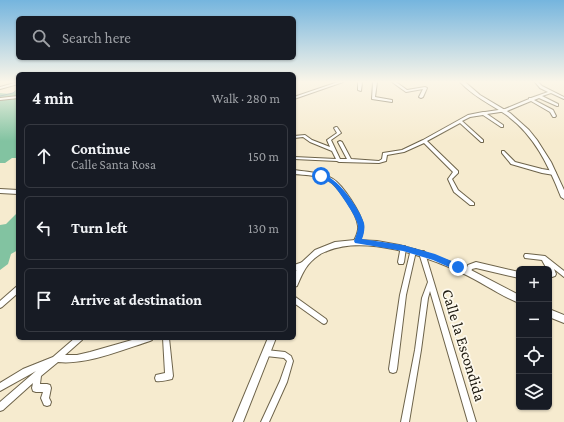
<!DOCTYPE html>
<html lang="en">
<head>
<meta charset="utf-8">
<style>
	body { margin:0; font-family:"Crimson Pro",serif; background:#242831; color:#f1f3f6 }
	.controls { position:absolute; right:12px; bottom:12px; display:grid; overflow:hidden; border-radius:6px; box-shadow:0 1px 3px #0004 }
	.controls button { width:36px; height:36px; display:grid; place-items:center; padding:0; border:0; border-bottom:1px solid #363941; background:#171b24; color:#f1f3f6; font:20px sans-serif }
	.stop { position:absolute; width:12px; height:12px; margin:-9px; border:3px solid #1a73e8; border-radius:50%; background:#fff }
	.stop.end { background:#1a73e8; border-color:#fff; box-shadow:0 1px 4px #0008 }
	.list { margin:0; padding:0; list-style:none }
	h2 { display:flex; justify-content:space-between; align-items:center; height:52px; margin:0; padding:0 16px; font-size:17px }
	h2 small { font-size:13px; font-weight:400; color:#9ea1a6 }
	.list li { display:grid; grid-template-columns:26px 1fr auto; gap:12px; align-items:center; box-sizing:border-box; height:64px; margin:0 8px 8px; padding:0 8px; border:1px solid #363941; border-radius:6px }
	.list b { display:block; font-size:15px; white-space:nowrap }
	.list p { margin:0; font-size:13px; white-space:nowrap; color:#9ea1a6 }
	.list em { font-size:13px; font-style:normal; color:#9ea1a6 }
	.icon { flex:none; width:22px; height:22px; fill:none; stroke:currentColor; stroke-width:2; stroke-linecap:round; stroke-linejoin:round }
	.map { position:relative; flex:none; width:564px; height:422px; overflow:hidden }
	.search { position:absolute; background:#171b24; box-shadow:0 1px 3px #0004; left:16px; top:16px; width:280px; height:44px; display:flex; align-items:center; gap:10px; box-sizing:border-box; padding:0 14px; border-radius:6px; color:#9ea1a6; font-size:15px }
	.panel { position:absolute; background:#171b24; box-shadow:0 1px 3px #0004; left:16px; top:72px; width:280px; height:268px; border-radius:6px }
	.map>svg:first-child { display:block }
	.forest { fill:#82c3a1 }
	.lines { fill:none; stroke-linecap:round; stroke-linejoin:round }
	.stream { stroke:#528795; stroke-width:1 }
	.minor-casing { stroke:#6d634a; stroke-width:2 }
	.tertiary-casing { stroke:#6d634a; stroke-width:2 }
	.minor { fill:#fff; fill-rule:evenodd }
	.tertiary { fill:#fff; fill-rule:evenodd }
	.route { fill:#1a73e8 }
	.labels { text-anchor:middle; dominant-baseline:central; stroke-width:3.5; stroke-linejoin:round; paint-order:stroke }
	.near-street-label { font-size:16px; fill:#1d190f; stroke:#fdf9ed }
</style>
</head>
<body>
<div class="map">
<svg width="564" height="422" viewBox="0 0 564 422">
	<rect width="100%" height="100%" fill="#f6ebcf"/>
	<path class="forest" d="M18 91V158H12L5 163H0V93L10 94Z
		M18 212V250L11 254 8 264 0 270V225L6 224Z"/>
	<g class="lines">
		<path class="stream" d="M0 96 13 93 18 89"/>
		<defs>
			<path id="minor" d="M18 82V84L0 89V87Z
				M338 82H343L294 99V97Z
				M358 82H362L361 91 358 90Z
				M373 82H377L375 97 392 100V102L372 99Z
				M392 82H396L407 90 425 87 427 88 423 97 421 98 419 97 423 89 406 92Z
				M535 82H538L542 86 564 97V99L551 93 542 96 558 104V106H557L539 98 534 100 553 110 556 116 555 117H553L550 112 531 101 507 111 487 114 503 125V127H501L483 115 470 117 462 121 483 140V142H481L460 123 427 141 458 171V173L452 179 458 190 474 203V205H470L454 192 448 179 453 172 424 143 404 152 387 155 386 161 379 163 341 162H339L337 161 294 159V157L336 159 332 151 310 142 303 137 294 138V136L305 135 312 140 330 147 327 140 337 133 334 128 336 127H337L341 133 331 140 340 159H347L338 142 340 141 342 142 351 159 379 161 382 159 383 153 402 150 423 140 468 115 483 112H485L505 109 529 99V98H531L548 92 540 88Z
				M18 96V98L0 100V98Z
				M502 151H504L515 162 542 169 554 171 556 173 554 175 542 173 511 164 502 153Z
				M294 170C307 172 322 172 333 179 343 185 361 213 363 225 364 231 361 237 359 243H355L354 241C356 236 359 231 358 226 357 214 338 186 328 180 317 175 305 175 294 174Z
				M0 189 18 190V194L0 193Z
				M401 246H405L406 248 404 262 403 264H399L398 262Z
				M411 249H415L416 251 406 295 397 369 396 372 393 373 390 372 389 369 400 295Z
				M420 251H424L425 253 476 422H468L430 291 428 298 421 350 409 422H401L415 350 422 298 428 282 419 253Z
				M525 254H527L545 256 564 271V277L554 269 556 274 555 276 549 278V269H547L543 262 542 260 525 258 524 256Z
				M303 262 305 263 306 265 305 267 294 271V265Z
				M476 262 519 272V278L476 268 472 269 470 274 468 275 466 274 465 272 468 265Z
				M18 286V293L2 307 0 308V301L16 287Z
				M294 296 326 319 327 321 326 323 324 324 322 323 294 303Z
				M75 338H83L82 340 65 355H77L90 352 139 338H153L152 340 150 341C122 350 87 365 58 362L41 376 40 384H47L50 385 51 388 49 398 51 402 50 405 47 406 44 405 41 398 43 392H36L33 391 32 388 33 383 3 410 0 411V402L36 371 29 375 0 391V383L23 369 53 357Z
				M163 338H169L173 376 172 379C167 380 161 382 156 381L155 378 156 375 165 373Z
				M266 350 285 352 291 356 293 361 287 382 269 422H261L280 381 287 361 284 358 266 356 264 355 263 353 264 351Z"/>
			<path id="tertiary" d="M460 82H465L480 95 510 113 529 130 537 140 551 162 564 190V199L561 197C549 166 534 134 505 114 490 104 473 96 460 82Z
				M355 240 377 241 399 245 421 251 467 268 519 295V303C499 295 482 282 462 273 426 256 366 235 327 251 325 252 321 253 319 255 306 264 303 272 297 286L294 287V275L298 267 301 263 315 250 335 242Z
				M549 309 564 315V323L549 317Z
				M268 338H276L243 422H233Z"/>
		</defs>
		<use href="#minor" class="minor-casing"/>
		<use href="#tertiary" class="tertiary-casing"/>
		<use href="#minor" class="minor"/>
		<use href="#tertiary" class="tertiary"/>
	</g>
	<linearGradient id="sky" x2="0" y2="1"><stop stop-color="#75b5de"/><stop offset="0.58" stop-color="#fbf6e9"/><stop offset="1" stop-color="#fbf6e9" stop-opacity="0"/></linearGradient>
	<rect width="564" height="141" fill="url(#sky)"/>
	<path class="route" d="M319 174C335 173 360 209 364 223 365 228 364 234 362 239L403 245 435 254 461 265V270L458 271 433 260 403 251 355 243 354 241C356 236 358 231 358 226 357 217 341 195 335 187 331 182 325 180 319 177Z"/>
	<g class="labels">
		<g class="near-street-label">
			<text transform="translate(464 345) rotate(73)">Calle la Escondida</text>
		</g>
	</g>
</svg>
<div class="controls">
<button>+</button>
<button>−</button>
<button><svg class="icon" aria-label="locate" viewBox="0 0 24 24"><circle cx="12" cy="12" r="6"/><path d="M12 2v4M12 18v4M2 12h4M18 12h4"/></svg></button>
<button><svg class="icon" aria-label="layers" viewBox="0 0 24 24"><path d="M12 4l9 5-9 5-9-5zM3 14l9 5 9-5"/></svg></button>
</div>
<div class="stop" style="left:321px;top:176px"></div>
<div class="stop end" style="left:458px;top:267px"></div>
<div class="search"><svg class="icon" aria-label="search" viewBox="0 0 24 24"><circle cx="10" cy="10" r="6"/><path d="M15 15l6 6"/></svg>Search here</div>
<section class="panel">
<h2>4 min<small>Walk · 280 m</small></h2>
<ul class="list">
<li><svg class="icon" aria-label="ahead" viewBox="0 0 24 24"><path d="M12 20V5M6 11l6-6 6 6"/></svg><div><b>Continue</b><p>Calle Santa Rosa</p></div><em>150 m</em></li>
<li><svg class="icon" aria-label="left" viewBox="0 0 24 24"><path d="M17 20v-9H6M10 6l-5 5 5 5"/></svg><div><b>Turn left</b></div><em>130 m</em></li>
<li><svg class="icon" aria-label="arrive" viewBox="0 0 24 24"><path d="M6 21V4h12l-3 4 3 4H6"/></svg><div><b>Arrive at destination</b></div></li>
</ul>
</section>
</div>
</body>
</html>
